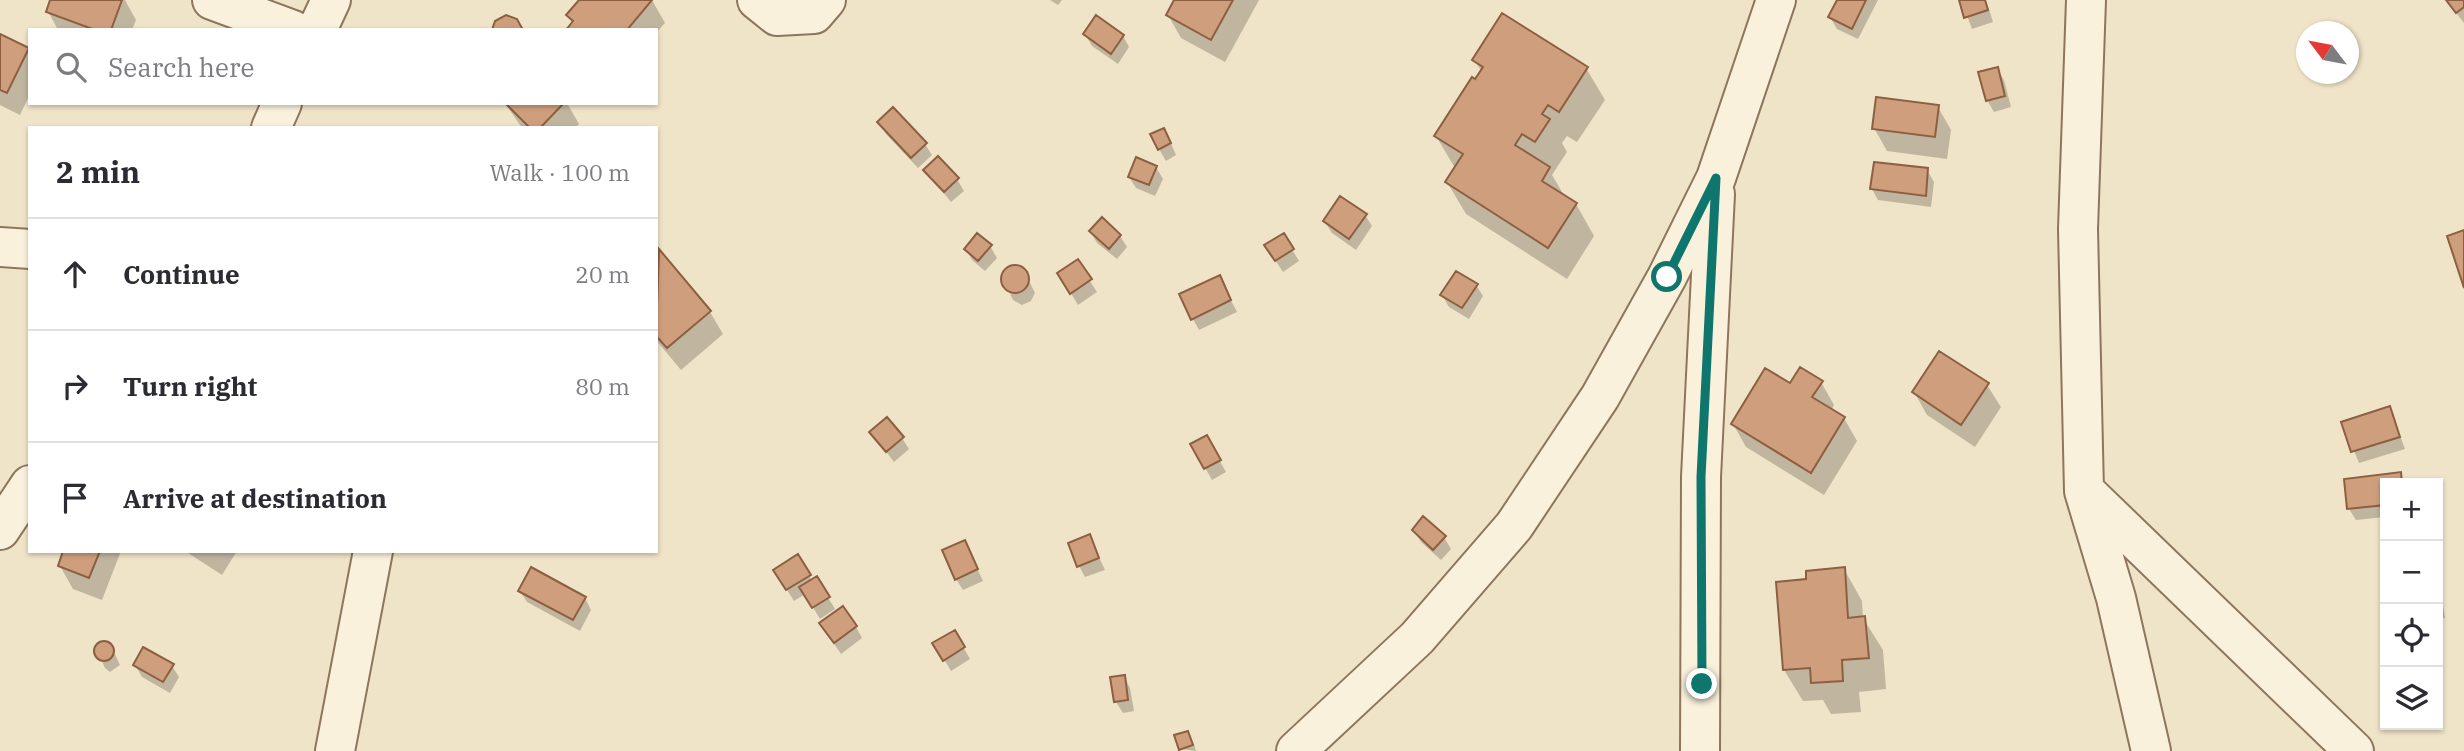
<!DOCTYPE html>
<html lang="en">
<head>
<meta charset="utf-8">
<style>
	body { margin:0; font-family:"IBM Plex Serif",serif; background:#f7f7f7; color:#2b2b33 }
	.controls { position:absolute; right:21px; bottom:21px; display:grid; overflow:hidden; border-radius:0px; box-shadow:0 2px 5px #0004 }
	.controls button { width:63px; height:63px; display:grid; place-items:center; padding:0; border:0; border-bottom:2px solid #e1e1e2; background:#fff; color:#2b2b33; font:35px sans-serif }
	.compass { position:absolute; left:2296px; top:21px; width:63px; height:63px; border-radius:50%; background:#fff; box-shadow:0 2px 5px #0004; rotate:302deg }
	.stop { position:absolute; width:21px; height:21px; margin:-16px; border:5px solid #0f766e; border-radius:50%; background:#fff }
	.stop.end { background:#0f766e; border-color:#fff; box-shadow:0 2px 7px #0008 }
	.list { margin:0; padding:0; list-style:none }
	h2 { display:flex; justify-content:space-between; align-items:center; height:91px; margin:0; padding:0 28px; font-size:30px }
	h2 small { font-size:23px; font-weight:400; color:#7c7c81 }
	.list li { display:grid; grid-template-columns:46px 1fr auto; gap:21px; align-items:center; box-sizing:border-box; height:112px; padding:0 28px; border-top:2px solid #e1e1e2 }
	.list b { display:block; font-size:26px; white-space:nowrap }
	.list em { font-size:23px; font-style:normal; color:#7c7c81 }
	.icon { flex:none; width:38px; height:38px; fill:none; stroke:currentColor; stroke-width:2; stroke-linecap:round; stroke-linejoin:round }
	.map { position:relative; flex:none; width:2464px; height:751px; overflow:hidden }
	.search { position:absolute; background:#fff; box-shadow:0 2px 5px #0004; left:28px; top:28px; width:630px; height:77px; display:flex; align-items:center; gap:18px; box-sizing:border-box; padding:0 24px; border-radius:0px; color:#7c7c81; font-size:26px }
	.panel { position:absolute; background:#fff; box-shadow:0 2px 5px #0004; left:28px; top:126px; width:630px; height:427px; border-radius:0px }
	.map>svg:first-child { display:block }
	.shadow { fill:#0003 }
	.building { fill:#cf9f7d; stroke:#8d5f41; stroke-width:2 }
	.lines { fill:none; stroke-linecap:round; stroke-linejoin:round }
	.street-casing { stroke:#8d765c; stroke-width:42 }
	.street { stroke:#faf1dc; stroke-width:38 }
	.route { stroke:#0f766e; stroke-width:9 }
</style>
</head>
<body>
<div class="map">
<svg width="2464" height="751" viewBox="0 0 2464 751">
	<rect width="100%" height="100%" fill="#f0e4c8"/>
	<path class="shadow" d="M52 0H125L136 20 132 30H58L48 11Z
		M581 0H652L665 23 656 33V30H568L573 24 568 15Z
		M1050 0H1062L1058 5Z
		M1176 0H1259L1225 62 1181 38 1168 15Z
		M1839 0H1878L1858 39 1837 29 1830 17Z
		M1961 0H1986L1993 22 1972 29Z
		M2446 0H2464V23Z
		M1085 34 1123 36 1129 47 1118 64 1092 46Z
		M0 36 30 53V94L20 115 0 105Z
		M1474 60 1586 68 1605 100 1577 142 1567 136 1562 143 1567 152 1552 175 1565 197 1576 204 1594 236 1567 279 1466 214 1447 182 1455 168 1436 136 1482 72Z
		M1997 69 2004 80 2011 107 1994 112 1987 100Z
		M505 103H567L579 124 575 128H522Z
		M1938 107 1951 130 1947 159 1887 151 1874 128Z
		M879 123 925 144 932 155 918 168 886 134Z
		M1170 141 1176 155 1166 161 1159 149Z
		M1156 167 1163 179 1155 196 1136 188 1129 177Z
		M925 170 957 179 964 191 951 202Z
		M1927 170 1934 182 1931 207 1878 200 1872 189Z
		M1365 215 1372 226 1356 250 1332 233 1325 222Z
		M1091 232 1120 236 1127 247 1117 259 1097 243Z
		M1283 235 1299 261 1283 272 1273 257Z
		M990 246 997 258 985 271 972 260 966 249Z
		M658 251 710 312 723 334 681 370 656 340Z
		M1077 261 1097 292 1078 305 1066 285Z
		M1016 267 1024 271 1035 293 1031 301 1022 305 1013 300 1003 279 1007 270Z
		M1476 285 1483 296 1469 319 1449 307 1442 295Z
		M1225 289 1237 312 1199 330 1193 319Z
		M1821 382 1834 405 1831 411 1844 418 1857 441 1824 495 1746 447 1733 424 1790 386Z
		M1987 385 2001 407 1975 447 1927 415 1914 392Z
		M2390 409 2405 449 2359 463 2343 423Z
		M871 432 902 438 909 449 894 462Z
		M1206 437 1226 472 1212 480 1192 445Z
		M2400 474 2405 483H2385V517L2356 520 2349 509 2346 480Z
		M1414 530 1444 537 1451 549 1441 560 1421 542Z
		M1089 536 1105 570 1085 577 1079 566Z
		M65 551H121L102 600 73 589 60 566Z
		M185 551H237L222 575Z
		M970 553 983 581 963 590 956 579Z
		M797 557 812 581 816 578 835 609 820 619 805 594 794 601 782 582Z
		M1844 569 1862 601 1863 618 1883 650 1886 689 1859 692 1861 712 1831 714 1823 700 1803 701 1784 670 1808 581Z
		M2438 574 2445 618 2438 619Z
		M520 591 585 598 591 610 580 631 527 602Z
		M856 627 862 638 841 654 828 635Z
		M955 632 970 659 951 671 935 644Z
		M106 643 111 646 120 665 110 672 105 668 97 650Z
		M135 665 172 666 179 677 170 693 142 677Z
		M1124 676 1130 688 1134 711 1123 713 1116 702 1112 678Z
		M1187 733 1194 744 1196 751 1181 749Z"/>
	<path class="building" d="M50 0H122L111 30H95L46 12Z
		M579 0H652L627 30H566L573 21 566 15Z
		M1174 0H1233L1211 40 1166 15Z
		M1837 0H1866L1852 29 1828 17Z
		M1959 0H1985L1988 10 1964 18Z
		M2446 0H2464V7L2456 13Z
		M1502 13 1588 67 1559 112 1548 105 1542 114 1550 119 1535 142 1522 134 1515 145 1550 167 1542 181 1577 203 1548 248 1445 182 1463 154 1434 136 1472 77 1475 79 1483 67 1472 60Z
		M506 15 517 19 523 30H492L495 21Z
		M1096 15 1124 35 1111 54 1083 34Z
		M0 34 29 48 7 93 0 90Z
		M1998 67 2005 96 1986 101 1978 72Z
		M1876 97 1939 105 1935 137 1872 129Z
		M505 103H564L540 128H530Z
		M893 107 927 143 911 158 877 122Z
		M1164 128 1171 143 1158 150 1150 134Z
		M938 156 959 178 944 192 923 170Z
		M1136 157 1157 166 1149 185 1128 177Z
		M1874 162 1928 168 1926 196 1870 189Z
		M1340 196 1367 214 1349 239 1323 221Z
		M1102 217 1121 235 1109 249 1089 231Z
		M2464 230V288L2447 236Z
		M977 233 992 245 978 261 964 249Z
		M1284 233 1294 249 1275 261 1264 245Z
		M659 249 711 311 667 348 656 336Z
		M1078 259 1092 279 1070 294 1057 273Z
		M1001 279a14 14 0 1 1 28 0a14 14 0 1 1-28 0Z
		M1456 271 1478 284 1462 308 1440 295Z
		M1220 275 1231 300 1191 320 1179 294Z
		M1939 351 1989 383 1961 425 1912 392Z
		M1800 367 1823 381 1812 397 1845 417 1811 473 1731 424 1765 368 1790 383Z
		M2390 406 2400 437 2351 452 2341 422Z
		M887 417 904 437 886 452 869 432Z
		M1207 435 1221 460 1204 469 1190 444Z
		M2401 472 2402 483H2385V505L2347 509 2344 479Z
		M1423 516 1446 536 1433 550 1412 530Z
		M1090 534 1099 558 1077 567 1068 543Z
		M965 540 978 569 955 580 942 550Z
		M63 551H100L89 578 58 566Z
		M798 554 811 575 786 590 773 570Z
		M531 567 586 597 573 620 518 591Z
		M1845 567 1848 618 1865 616 1869 658 1842 660 1843 681 1811 683 1810 668 1783 670 1776 582 1806 579V571Z
		M817 576 830 597 812 608 799 587Z
		M843 606 857 626 834 643 819 623Z
		M955 630 965 647 943 661 932 643Z
		M94 651a10 10 0 1 1 20 0a10 10 0 1 1-20 0Z
		M143 647 174 664 163 682 133 665Z
		M1125 675 1128 700 1114 702 1110 677Z
		M1188 731 1193 745 1179 750 1174 735Z"/>
	<g class="lines">
		<defs>
			<path id="street" d="M212 0 293 30
				M757 0 777 16 814 14 826 0
				M2086 0 2078 229 2084 491 2116 598 2151 751
				M317 30 331 0
				M271 128 282 103
				M0 247 30 249
				M2086 492 2354 751
				M0 530 30 485
				M335 751 373 551
				M1296 751 1417 638 1514 526 1600 397 1667 277 1716 178 1776 0
				M1700 751 1701 477 1715 194"/>
		</defs>
		<use href="#street" class="street-casing"/>
		<use href="#street" class="street"/>
	</g>
	<g class="lines">
		<path class="route" d="M1667 277 1716 178 1701 477 1702 684"/>
	</g>
</svg>
<div class="controls">
<button>+</button>
<button>−</button>
<button><svg class="icon" aria-label="locate" viewBox="0 0 24 24"><circle cx="12" cy="12" r="6"/><path d="M12 2v4M12 18v4M2 12h4M18 12h4"/></svg></button>
<button><svg class="icon" aria-label="layers" viewBox="0 0 24 24"><path d="M12 4l9 5-9 5-9-5zM3 14l9 5 9-5"/></svg></button>
</div>
<svg class="compass" viewBox="-18 -18 36 36"><path d="M0-13l5 13h-10z" fill="#e53935"/><path d="M0 13l5-13h-10z" fill="#7c7c81"/></svg>
<div class="stop" style="left:1667px;top:277px"></div>
<div class="stop end" style="left:1702px;top:684px"></div>
<div class="search"><svg class="icon" aria-label="search" viewBox="0 0 24 24"><circle cx="10" cy="10" r="6"/><path d="M15 15l6 6"/></svg>Search here</div>
<section class="panel">
<h2>2 min<small>Walk · 100 m</small></h2>
<ul class="list">
<li><svg class="icon" aria-label="ahead" viewBox="0 0 24 24"><path d="M12 20V5M6 11l6-6 6 6"/></svg><div><b>Continue</b></div><em>20 m</em></li>
<li><svg class="icon" aria-label="right" viewBox="0 0 24 24"><path d="M7 20v-9h11M14 6l5 5-5 5"/></svg><div><b>Turn right</b></div><em>80 m</em></li>
<li><svg class="icon" aria-label="arrive" viewBox="0 0 24 24"><path d="M6 21V4h12l-3 4 3 4H6"/></svg><div><b>Arrive at destination</b></div></li>
</ul>
</section>
</div>
</body>
</html>
